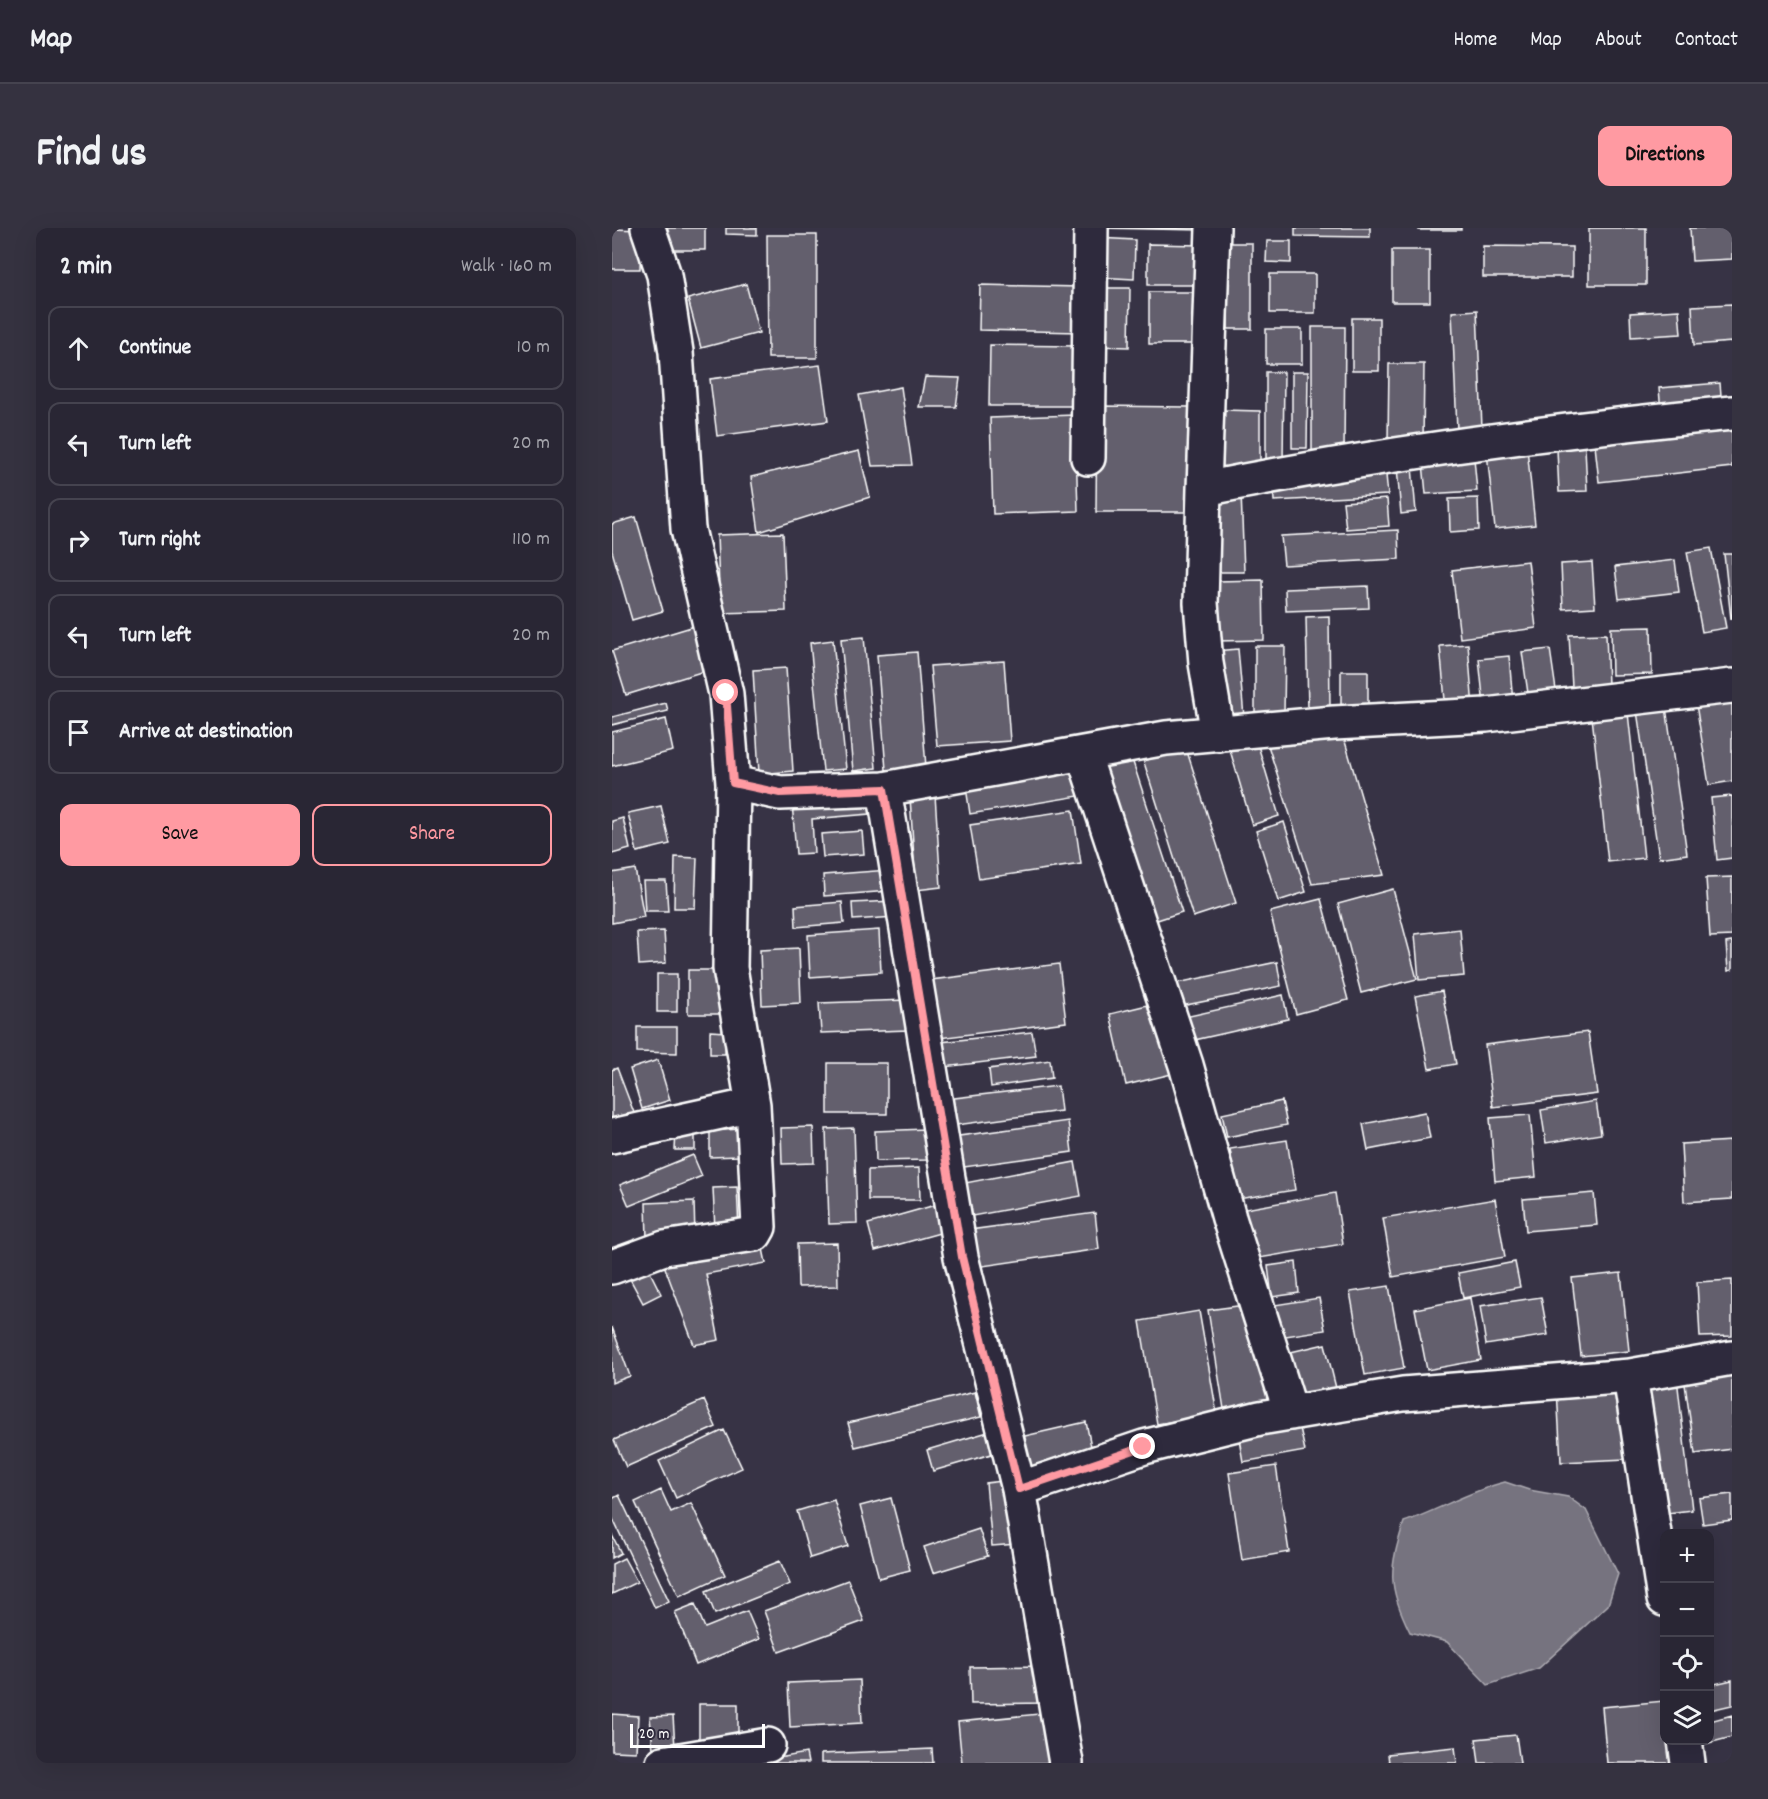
<!DOCTYPE html>
<html lang="en">
<head>
<meta charset="utf-8">
<style>
	body { margin:0; font-family:Dekko,sans-serif; background:#353240; color:#f1f3f6 }
	.controls { position:absolute; right:18px; bottom:18px; display:grid; overflow:hidden; border-radius:12px; box-shadow:0 6px 24px #0002 }
	.controls button { width:54px; height:54px; display:grid; place-items:center; padding:0; border:0; border-bottom:2px solid #45434f; background:#292634; color:#f1f3f6; font:30px sans-serif }
	.scale { position:absolute; left:18px; bottom:15px; width:135px; box-sizing:border-box; padding-left:6px; border:3px solid #fff; border-top:0; font-size:16px; line-height:21px; white-space:nowrap; color:#fff; -webkit-text-stroke:4px #2f2a3d; paint-order:stroke }
	.stop { position:absolute; width:18px; height:18px; margin:-14px; border:4px solid #ff9aa2; border-radius:50%; background:#fff }
	.stop.end { background:#ff9aa2; border-color:#fff; box-shadow:0 2px 6px #0008 }
	.list { margin:0; padding:0; list-style:none }
	h2 { display:flex; justify-content:space-between; align-items:center; height:78px; margin:0; padding:0 24px; font-size:26px }
	h2 small { font-size:20px; font-weight:400; color:#a5a5ac }
	.list li { display:grid; grid-template-columns:39px 1fr auto; gap:18px; align-items:center; box-sizing:border-box; height:84px; margin:0 12px 12px; padding:0 12px; border:2px solid #45434f; border-radius:12px }
	.list b { display:block; font-size:22px; white-space:nowrap }
	.list em { font-size:20px; font-style:normal; color:#a5a5ac }
	.actions { display:flex; gap:12px; padding:18px 24px }
	.actions a { flex:1; padding:14px 0; border:2px solid #ff9aa2; border-radius:12px; text-align:center; font-size:21px; color:#ff9aa2 }
	.actions .main { background:#ff9aa2; color:#111 }
	.icon { flex:none; width:33px; height:33px; fill:none; stroke:currentColor; stroke-width:2; stroke-linecap:round; stroke-linejoin:round }
	.map { position:relative; flex:none; width:1120px; height:1535px; overflow:hidden; border-radius:12px }
	header { display:flex; align-items:center; gap:36px; box-sizing:border-box; height:84px; padding:0 30px; background:#292634; border-bottom:2px solid #45434f }
	header strong { font-size:28px }
	nav { display:flex; gap:33px; margin-inline-start:auto; font-size:21px }
	.intro { display:flex; align-items:center; justify-content:space-between; box-sizing:border-box; height:144px; padding:0 36px }
	h1 { margin:0; font-size:42px }
	.button { padding:15px 27px; border-radius:12px; background:#ff9aa2; color:#111; font-size:21px; font-weight:700 }
	main { display:flex; gap:36px; padding:0 36px }
	aside { flex:1; background:#292634; border-radius:12px; box-shadow:0 6px 24px #0002 }
	.map>svg:first-child { display:block }
	.water { fill:#76737f; stroke:#adabb2; stroke-width:1.5 }
	.building { fill:#635f6d; stroke:#fff; stroke-width:1.5 }
	.lines { fill:none; stroke-linecap:round; stroke-linejoin:round }
	.street-casing { stroke:#fff; stroke-width:38 }
	.street { stroke:#2f2a3d; stroke-width:33 }
	.route { stroke:#ff9aa2; stroke-width:8 }
</style>
</head>
<body>
<header>
<strong>Map</strong>
<nav><a>Home</a><a>Map</a><a>About</a><a>Contact</a></nav>
</header>
<div class="intro"><h1>Find us</h1><a class="button">Directions</a></div>
<main>
<aside>
<h2>2 min<small>Walk · 160 m</small></h2>
<ul class="list">
<li><svg class="icon" aria-label="ahead" viewBox="0 0 24 24"><path d="M12 20V5M6 11l6-6 6 6"/></svg><div><b>Continue</b></div><em>10 m</em></li>
<li><svg class="icon" aria-label="left" viewBox="0 0 24 24"><path d="M17 20v-9H6M10 6l-5 5 5 5"/></svg><div><b>Turn left</b></div><em>20 m</em></li>
<li><svg class="icon" aria-label="right" viewBox="0 0 24 24"><path d="M7 20v-9h11M14 6l5 5-5 5"/></svg><div><b>Turn right</b></div><em>110 m</em></li>
<li><svg class="icon" aria-label="left" viewBox="0 0 24 24"><path d="M17 20v-9H6M10 6l-5 5 5 5"/></svg><div><b>Turn left</b></div><em>20 m</em></li>
<li><svg class="icon" aria-label="arrive" viewBox="0 0 24 24"><path d="M6 21V4h12l-3 4 3 4H6"/></svg><div><b>Arrive at destination</b></div></li>
</ul>
<div class="actions"><a class="main">Save</a><a>Share</a></div>
</aside>
<div class="map">
<svg width="1120" height="1535" viewBox="0 0 1120 1535">
	<rect width="100%" height="100%" fill="#373345"/>
	<filter id="ink" filterUnits="userSpaceOnUse"><feTurbulence type="fractalNoise" baseFrequency=".0167" numOctaves="2"/><feDisplacementMap in="SourceGraphic" scale="12" xChannelSelector="R" yChannelSelector="G"/><feConvolveMatrix kernelMatrix="1 2 1 2 8 2 1 2 1" color-interpolation-filters="sRGB"/></filter>
	<g filter="url(#ink)">
		<path class="water" d="M893 1254 917 1262 956 1269 974 1282 1006 1346 996 1377 927 1440 876 1457 835 1414 798 1404C775 1358 777 1342 792 1294 827 1282 857 1263 893 1254Z"/>
		<path class="building" d="M52 0H93V22H52Z
			M114 0H145V7L114 6Z
			M486 0H589V2Z
			M683 0H758V9L683 8Z
			M807 0H849V2H807Z
			M977 0H1034V57H977Z
			M1078 0H1120V31L1080 33Z
			M0 1 29 2 28 41H0Z
			M155 7H205V130H156Z
			M485 10 523 12 522 51 484 49Z
			M655 13H679V35L654 34Z
			M616 15H640V101H616Z
			M536 16 589 17V57H536Z
			M871 18 960 19V49H871Z
			M780 22H818V74H780Z
			M658 46H703V85H658Z
			M134 56 147 105 89 120 76 71Z
			M368 57 468 59 467 104 367 102Z
			M486 60H518L517 119 486 118Z
			M537 64H584V116H537Z
			M1120 76V114L1082 117 1080 78Z
			M865 82 870 200 845 202 840 84Z
			M1067 82 1069 106 1019 109 1018 85Z
			M740 90H767V143H740Z
			M700 99H733L732 225 700 224Z
			M654 101H690V136H654Z
			M378 117 467 118 466 178H377Z
			M777 136H812L811 215H776Z
			M208 137 216 193 105 208 98 151Z
			M654 144H672L671 236H654Z
			M680 144H696L695 220H680Z
			M313 149 348 150 344 179H307Z
			M1108 155 1110 180 1049 185 1047 160Z
			M289 159 300 237 260 238 247 167Z
			M485 178 577 179 576 284H484Z
			M610 182 648 183V243L609 242Z
			M463 187 466 283 381 286 378 190Z
			M1120 193V239L987 254 982 208Z
			M973 219 975 263 947 264 945 221Z
			M915 220 923 297 883 301 875 224Z
			M247 223 258 269 147 304 139 249Z
			M862 230 865 263 814 266 811 235Z
			M785 239H800L804 284 789 286Z
			M774 247 776 267 662 273 661 253Z
			M629 264 632 344H600L599 265Z
			M866 270 867 302 838 304 837 271Z
			M775 271 777 298 734 301 731 274Z
			M24 289 51 383 20 392 0 323V296Z
			M786 302 787 331 672 337 669 308Z
			M171 305 174 383 108 385 105 307Z
			M1099 320 1114 400 1090 404 1075 324Z
			M1112 326H1120V391H1119Z
			M1063 332 1067 364 1007 371 1003 339Z
			M916 333 924 400 848 410 840 342Z
			M980 334 983 379 951 381 949 336Z
			M651 352 652 412 605 413 604 353Z
			M756 358 757 380 674 383 673 361Z
			M717 388 718 481 696 482 694 389Z
			M86 397 99 441 14 467 0 423Z
			M1039 399 1040 446 1000 447 999 400Z
			M994 406 996 457 960 459 957 407Z
			M252 409 264 540 241 543 229 411Z
			M221 412 234 541 211 543 198 415Z
			M856 416 861 481 834 483 828 418Z
			M643 418H673L672 486H643Z
			M626 421 632 489 609 491 602 423Z
			M938 421 945 469 917 472 910 424Z
			M305 424 314 539 274 542 265 427Z
			M897 428 901 475 872 478 867 431Z
			M392 433 398 513 325 518 318 438Z
			M174 440 181 543 147 546 141 442Z
			M729 443H756V483H729Z
			M1120 465V553L1097 557 1083 470Z
			M54 475 56 483 0 497V489Z
			M1054 479 1075 626 1047 630 1025 483Z
			M1016 485 1032 630 996 634 980 489Z
			M54 491 61 523 0 538V504Z
			M642 504 667 588 640 597 615 512Z
			M732 510 772 647 700 656 654 511Z
			M571 511 624 675 581 689 529 525Z
			M518 525 570 684 536 695 485 537Z
			M463 541 467 568 358 586 354 559Z
			M323 567 329 659 304 662 298 569Z
			M257 568 258 586 200 591 202 625 184 626 180 574Z
			M1120 568V630L1105 632 1099 570Z
			M49 578 58 616 25 624 16 585Z
			M461 582 469 636 367 651 358 597Z
			M11 590 18 621 0 626V593Z
			M672 594 694 664 666 673 644 603Z
			M250 603 252 626 211 629 209 606Z
			M63 629 85 630 83 680H62Z
			M23 641 32 689 0 695V645Z
			M277 642 278 663 212 668 211 647Z
			M1120 649V708L1098 709 1094 650Z
			M31 653H54L56 683H33Z
			M781 661 805 751 749 765 726 676Z
			M709 671 736 772 684 786 658 684Z
			M282 673 283 689 241 692 240 675Z
			M230 674 232 695 184 699 183 678Z
			M848 701 852 748 807 752 803 706Z
			M267 702 269 744 198 749 196 707Z
			M52 703 54 735 27 737 25 704Z
			M1120 714V742L1116 743 1114 715Z
			M187 720 189 775 150 777 148 722Z
			M665 734 669 758 569 778 565 755Z
			M447 736 454 794 327 810 319 752Z
			M76 742H107L108 786H76Z
			M45 746H65V784H45Z
			M830 763 844 836 817 841 803 768Z
			M671 767 676 791 578 813 573 789Z
			M296 772 297 802 209 805 207 775Z
			M552 773 568 844 514 857 498 786Z
			M25 799H65V825L25 824Z
			M98 803 114 804 113 826H98Z
			M420 804 424 828 332 839 329 814Z
			M976 804 985 866 881 879 873 817Z
			M46 832 58 872 30 881 18 841Z
			M438 832 440 850 379 859 377 841Z
			M216 835H275V886H216Z
			M5 840 24 890 0 898V842Z
			M446 858 449 883 337 898 334 871Z
			M670 873 675 897 615 909 610 886Z
			M984 873 989 906 934 915 929 882Z
			M813 884 818 910 756 922 751 896Z
			M918 887 924 949 883 953 878 890Z
			M456 893 460 924 345 940 340 909Z
			M201 899 202 935 170 936 169 900Z
			M242 900 245 995 217 996 214 901Z
			M127 901V928L98 929V903Z
			M314 901 316 932 264 933 263 903Z
			M64 904H83V922H63Z
			M675 912 683 962 626 971 618 921Z
			M1120 913V971L1072 974 1069 916Z
			M81 927 90 948 17 978 8 957Z
			M463 934 469 968 355 989 348 956Z
			M307 940 308 972H256V942Z
			M125 959 127 1001 103 1002 101 960Z
			M723 965 731 1016 641 1031 633 981Z
			M982 965 985 997 914 1003 911 971Z
			M883 971 893 1029 781 1049 771 990Z
			M82 973 83 1008 35 1011 34 975Z
			M327 976 335 1003 263 1023 256 996Z
			M483 985 487 1021 364 1039 358 1002Z
			M149 1011 154 1035 94 1046 107 1112 82 1117 49 1029Z
			M225 1015 226 1058 186 1059 185 1016Z
			M684 1034 687 1065 660 1069 656 1038Z
			M903 1034 908 1059 851 1070 846 1045Z
			M35 1038 49 1066 31 1075 16 1047Z
			M1009 1045 1017 1123 969 1128 960 1050Z
			M1120 1052V1108L1088 1109 1085 1054Z
			M777 1058 792 1140 753 1147 738 1064Z
			M929 1069 936 1107 874 1117 868 1078Z
			M707 1070 713 1102 661 1110 656 1078Z
			M858 1070 869 1132 815 1142 803 1081Z
			M640 1076 656 1175 612 1181 596 1082Z
			M587 1083 605 1186 545 1196 528 1093Z
			M0 1099 18 1148 0 1155Z
			M713 1116 725 1164 682 1175 670 1126Z
			M1120 1142V1221L1083 1226 1072 1149Z
			M1065 1150 1080 1282 1047 1286 1032 1154Z
			M1011 1158 1015 1231 949 1234 945 1161Z
			M363 1164 369 1189 243 1219 236 1195Z
			M92 1172 104 1199 14 1239 2 1212Z
			M474 1194 481 1228 412 1244 404 1210Z
			M687 1195 693 1223 631 1234 626 1205Z
			M112 1202 130 1240 64 1270 47 1233Z
			M376 1204 383 1225 321 1243 315 1222Z
			M664 1238 677 1324 630 1332 617 1245Z
			M399 1252 405 1316 380 1318 374 1255Z
			M49 1262 59 1284 79 1275 113 1347 67 1368 23 1274Z
			M1120 1266V1292L1091 1296 1087 1270Z
			M7 1267 57 1373 43 1380 0 1289V1271Z
			M279 1270 298 1342 267 1350 248 1278Z
			M222 1272 236 1318 198 1330 185 1283Z
			M367 1301 376 1328 321 1345 312 1319Z
			M0 1307 9 1325 0 1330Z
			M12 1330 25 1354 0 1366V1336Z
			M168 1333 178 1356 103 1386 94 1363Z
			M236 1352 252 1393 167 1424 152 1383Z
			M83 1376 93 1400 135 1383 147 1411 84 1437 63 1384Z
			M433 1438 434 1475 359 1476 358 1439Z
			M248 1452 250 1495 178 1499 176 1455Z
			M1120 1452V1477L1098 1482V1457Z
			M1052 1473V1512H1062L1065 1535H995L990 1479Z
			M87 1476H126V1512H87Z
			M437 1485 442 1535H350L346 1494Z
			M0 1486 26 1488 24 1524 0 1523Z
			M1120 1487V1509L1089 1517 1088 1512H1098V1493Z
			M61 1488 63 1520 41 1521 38 1489Z
			M904 1507 908 1535H867L864 1511Z
			M843 1519 845 1535H777L776 1526Z
			M320 1521 321 1535H209V1526Z
			M194 1525 196 1535H139Z"/>
		<g class="lines">
			<defs>
				<path id="street" d="M601 0 592 261C766 226 943 202 1120 185
					M476 230 479 0
					M592 261 589 375 594 435 606 506
					M471 525 574 837 617 990 679 1185
					M121 555 168 565 272 561 554 510 722 495 874 487 1120 458
					M272 561 349 1029 407 1261 532 1219 648 1190 791 1166 1018 1148
					M0 908 141 877
					M0 1039 52 1020 143 1006 147 999 141 877 118 740 121 555 114 466 76 301 64 124 52 47 36 0
					M407 1261 454 1535
					M1052 1371 1018 1148 1120 1130
					M1073 1512 1076 1535
					M51 1535 156 1517"/>
			</defs>
			<use href="#street" class="street-casing"/>
			<use href="#street" class="street"/>
		</g>
	</g>
	<g class="lines" filter="url(#ink)">
		<path class="route" d="M114 465 121 555 168 565 272 561 350 1029 407 1261 531 1219"/>
	</g>
</svg>
<div class="controls">
<button>+</button>
<button>−</button>
<button><svg class="icon" aria-label="locate" viewBox="0 0 24 24"><circle cx="12" cy="12" r="6"/><path d="M12 2v4M12 18v4M2 12h4M18 12h4"/></svg></button>
<button><svg class="icon" aria-label="layers" viewBox="0 0 24 24"><path d="M12 4l9 5-9 5-9-5zM3 14l9 5 9-5"/></svg></button>
</div>
<div class="scale">20 m</div>
<div class="stop" style="left:114px;top:465px"></div>
<div class="stop end" style="left:531px;top:1219px"></div>
</div>
</main>
</body>
</html>
